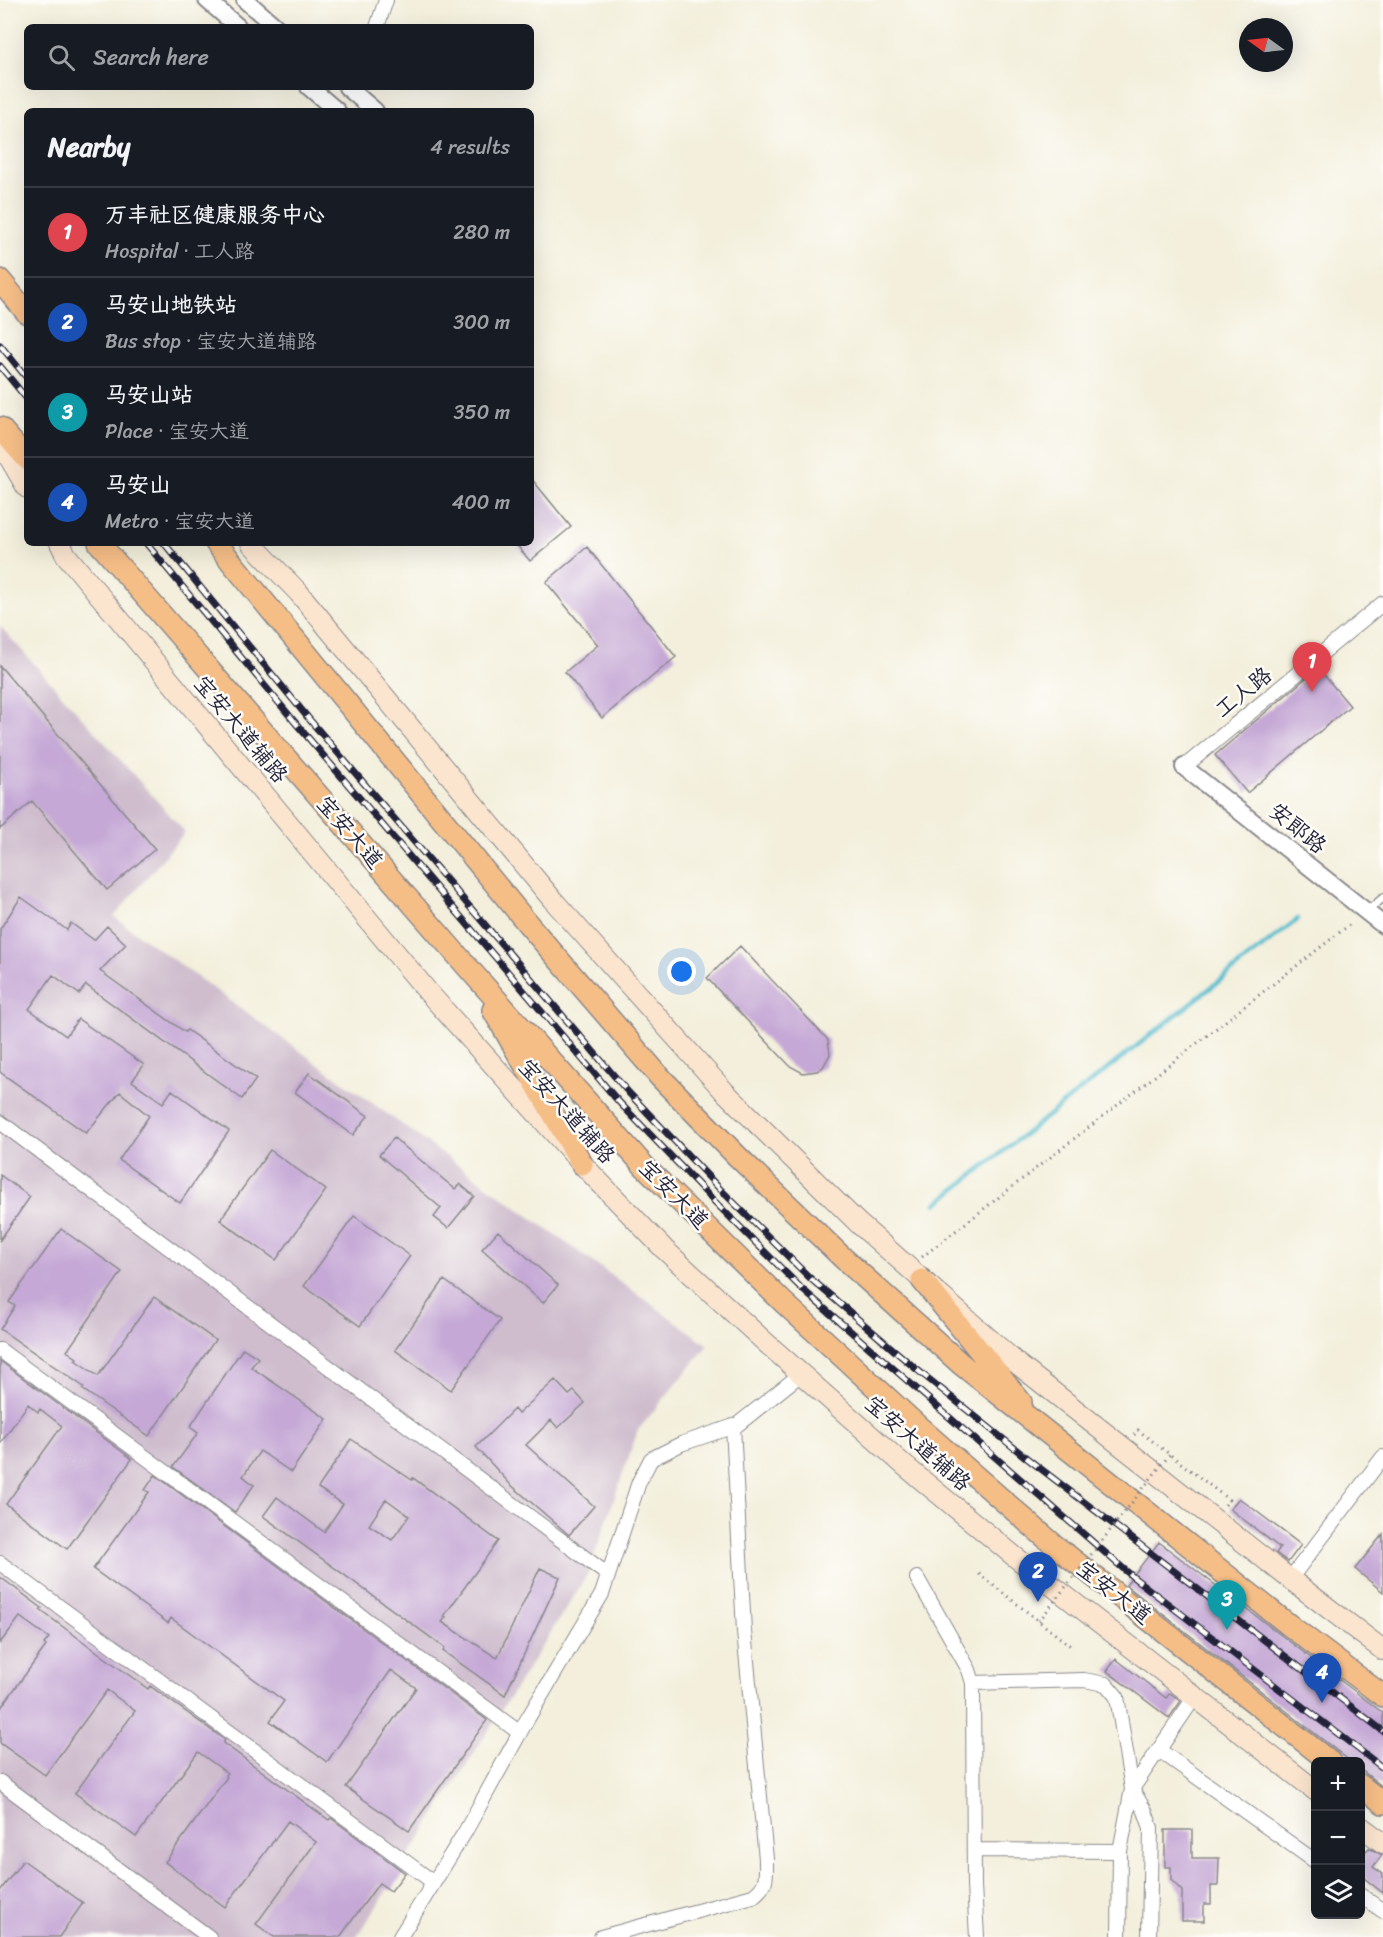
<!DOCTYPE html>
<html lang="en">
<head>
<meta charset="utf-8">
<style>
	body { margin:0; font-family:Sriracha,"LXGW WenKai TC",sans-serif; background:#242831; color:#f1f3f6 }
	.controls { position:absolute; right:18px; bottom:18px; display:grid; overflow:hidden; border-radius:9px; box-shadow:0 6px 24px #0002 }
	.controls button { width:54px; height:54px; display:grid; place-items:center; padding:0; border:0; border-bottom:2px solid #363941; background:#171b24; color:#f1f3f6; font:30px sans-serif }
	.compass { position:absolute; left:1239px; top:18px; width:54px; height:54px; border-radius:50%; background:#171b24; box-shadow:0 6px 24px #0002; rotate:285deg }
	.you { position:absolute; left:682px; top:972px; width:21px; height:21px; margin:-15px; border:4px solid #fff; border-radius:50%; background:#1a73e8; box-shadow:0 0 0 9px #1a73e833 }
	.badge { display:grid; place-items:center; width:39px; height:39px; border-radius:50%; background:#d1495b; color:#fff; font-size:20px; font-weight:700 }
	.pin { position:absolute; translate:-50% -50px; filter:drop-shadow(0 2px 3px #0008) }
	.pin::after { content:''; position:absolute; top:32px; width:21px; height:18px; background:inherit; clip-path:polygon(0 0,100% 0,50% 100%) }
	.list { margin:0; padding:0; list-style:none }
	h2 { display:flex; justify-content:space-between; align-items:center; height:78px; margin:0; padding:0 24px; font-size:26px }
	h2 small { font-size:20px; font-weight:400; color:#9ea1a6 }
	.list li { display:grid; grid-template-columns:39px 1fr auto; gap:18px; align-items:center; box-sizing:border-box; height:90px; padding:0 24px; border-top:2px solid #363941 }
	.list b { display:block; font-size:22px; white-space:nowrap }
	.list p { margin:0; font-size:20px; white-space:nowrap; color:#9ea1a6 }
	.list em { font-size:20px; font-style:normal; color:#9ea1a6 }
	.icon { flex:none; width:33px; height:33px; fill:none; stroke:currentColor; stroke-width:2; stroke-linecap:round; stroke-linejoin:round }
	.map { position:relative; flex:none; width:1383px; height:1937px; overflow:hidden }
	.search { position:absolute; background:#171b24; box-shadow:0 6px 24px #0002; left:24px; top:24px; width:510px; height:66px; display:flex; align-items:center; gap:15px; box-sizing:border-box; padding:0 21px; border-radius:9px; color:#9ea1a6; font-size:22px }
	.panel { position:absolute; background:#171b24; box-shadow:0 6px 24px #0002; left:24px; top:108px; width:510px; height:438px; border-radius:9px }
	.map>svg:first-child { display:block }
	.industrial { fill:#cfbdce }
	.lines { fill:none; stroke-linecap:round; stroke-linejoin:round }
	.stream { stroke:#52bbce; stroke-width:4.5 }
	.building { fill:#c5a8d6; fill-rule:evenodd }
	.service-casing { stroke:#8a888c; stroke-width:10 }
	.minor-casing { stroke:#8a888c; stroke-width:16 }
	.tertiary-casing { stroke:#8a888c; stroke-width:20 }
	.secondary-casing { stroke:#8a888c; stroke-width:22 }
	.primary-casing { stroke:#8a888c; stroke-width:24 }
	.path { stroke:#8a888c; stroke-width:3; stroke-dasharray:1.5 4.5; stroke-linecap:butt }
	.service { stroke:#fff; stroke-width:7 }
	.minor { stroke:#fff; stroke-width:14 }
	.tertiary { stroke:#fff; stroke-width:16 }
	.secondary { stroke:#fbe5cf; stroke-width:20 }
	.primary { stroke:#f6be87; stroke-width:21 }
	.rail-casing { stroke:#22223b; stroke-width:7 }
	.rail { stroke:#fdfcf7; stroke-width:4.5; stroke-dasharray:14; stroke-linecap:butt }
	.path-bridge { stroke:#8a888c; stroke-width:3; stroke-dasharray:1.5 4.5; stroke-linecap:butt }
	.labels { text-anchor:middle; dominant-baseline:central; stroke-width:5; stroke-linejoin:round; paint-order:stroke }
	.street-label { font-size:22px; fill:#22223b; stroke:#fdfcf7 }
</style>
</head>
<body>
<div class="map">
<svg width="1383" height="1937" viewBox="0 0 1383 1937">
	<rect width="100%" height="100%" fill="#fdfcf7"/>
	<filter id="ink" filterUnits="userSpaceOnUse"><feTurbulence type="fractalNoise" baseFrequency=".0167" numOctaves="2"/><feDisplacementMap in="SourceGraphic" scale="12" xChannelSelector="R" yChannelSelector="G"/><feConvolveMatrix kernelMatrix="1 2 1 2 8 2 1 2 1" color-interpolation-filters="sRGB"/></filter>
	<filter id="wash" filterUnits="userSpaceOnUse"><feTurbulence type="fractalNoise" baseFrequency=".008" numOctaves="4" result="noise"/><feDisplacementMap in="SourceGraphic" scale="24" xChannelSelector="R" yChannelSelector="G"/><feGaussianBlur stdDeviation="1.35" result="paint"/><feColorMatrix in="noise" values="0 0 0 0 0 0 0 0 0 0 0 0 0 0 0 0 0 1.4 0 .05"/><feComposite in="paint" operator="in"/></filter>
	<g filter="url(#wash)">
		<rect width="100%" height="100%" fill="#f3efdc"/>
		<path class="industrial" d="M0 626 185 832 114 917 708 1345 638 1430 588 1574 357 1937H0Z"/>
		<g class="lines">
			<path class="stream" d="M936 1204 1298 919"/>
		</g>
		<g id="blocks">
			<path class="building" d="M531 478 571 527 530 561 515 543H531Z
				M587 547 676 657 602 718 565 672 598 645 546 582Z
				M0 666 155 849 107 890 32 801 0 829Z
				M1318 668 1350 706 1247 793 1215 755Z
				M21 897 67 930 71 923 94 940 107 926 126 944 100 971 185 1032 187 1030 256 1079 242 1099 86 985 79 994 53 975 29 1009 66 1036 78 1019 144 1065 132 1081 163 1103 172 1090 229 1131 180 1203 119 1160 149 1116 120 1092 86 1133 0 1072V929Z
				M740 946 828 1040 830 1054 823 1067 817 1071 803 1073 790 1066 707 978Z
				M309 1073 368 1116 353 1135 295 1092Z
				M394 1138 455 1189 460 1184 474 1196 448 1228 434 1217 441 1208 379 1155Z
				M270 1150 326 1190 276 1260 220 1220Z
				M0 1175 30 1197 0 1240Z
				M354 1216 410 1256 360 1326 304 1286Z
				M61 1229 122 1272 67 1351 77 1358 75 1360 98 1376 154 1297 215 1340 149 1436 82 1389 84 1387 0 1329 15 1306 9 1302Z
				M498 1231 558 1285 543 1303 482 1249Z
				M444 1280 500 1320 451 1390 395 1350Z
				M243 1348 258 1358 251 1367 327 1419 291 1472 260 1451 243 1476 254 1485 235 1512 173 1467 198 1433 190 1427Z
				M0 1361 132 1459 67 1549 6 1504 62 1426 40 1409 38 1412 28 1404 0 1444Z
				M555 1380 569 1395 574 1391 585 1403 558 1428 551 1420 526 1445 594 1506 569 1535 510 1484 476 1447 514 1409 518 1414Z
				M351 1439 412 1480 413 1478 498 1541 444 1616 446 1617 442 1622 497 1658 540 1568 560 1577 505 1695 443 1651 445 1648 263 1516 277 1497 324 1532 343 1504 318 1488ZM386 1499 409 1516 392 1540 369 1525Z
				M155 1475 487 1720 409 1831 346 1787 416 1688 391 1670 327 1762 270 1721 284 1701 171 1618 168 1623 93 1569 149 1492 145 1490Z
				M1239 1498 1301 1545 1288 1562 1276 1553 1280 1548 1230 1509Z
				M1383 1534V1592L1355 1569Z
				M1159 1542 1383 1713V1787L1360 1769V1761H1350L1126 1585Z
				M0 1577 42 1608 40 1610 148 1689 150 1686 225 1740 223 1743 329 1820 331 1818 405 1873 391 1891 379 1883 340 1937H274L256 1924 316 1842 288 1821 225 1907 165 1862 227 1777 225 1775 227 1773 198 1752 136 1837 75 1793 135 1711 107 1690 45 1775 0 1743V1709L46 1646 44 1644 49 1638 20 1617 0 1643Z
				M1116 1659 1166 1698 1170 1693 1181 1701 1169 1718 1107 1671Z
				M1165 1830H1192V1858H1219L1218 1886H1211V1904H1204V1921H1182V1891L1171 1880V1867H1165Z
				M1369 1848 1382 1855 1373 1867 1383 1874V1893L1364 1878 1360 1883V1857Z
				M23 1860 83 1903 59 1937H0V1891Z"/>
		</g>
	</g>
	<g filter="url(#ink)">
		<use href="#blocks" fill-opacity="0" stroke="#8a888c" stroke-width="1.5"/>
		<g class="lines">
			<defs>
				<path id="service" d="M1366 912 1383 898"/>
				<path id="minor" d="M377 27 386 0
					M1184 767 1383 603
					M0 1122 608 1575
					M0 1350 520 1733
					M0 1563 433 1882
					M917 1578 969 1670 973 1683 974 1886 977 1937
					M1290 1579 1383 1457
					M973 1683 1084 1680 1106 1684 1117 1697 1132 1789 1145 1811 1151 1828 1149 1937
					M1159 1750 1316 1862
					M0 1782 209 1937
					M974 1850 1120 1851
					M1360 1895 1383 1911
					M400 1937 465 1832 528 1718 602 1594 639 1482 651 1459 681 1444 737 1425 801 1374
					M601 1937 753 1896C768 1885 766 1877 766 1859L744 1631 733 1426
					M1119 1937 1120 1851 1132 1789 1194 1698"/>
				<path id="tertiary" d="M207 0 238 27
					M245 0 276 27
					M309 87 337 111
					M347 87 375 111
					M1184 767 1383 925"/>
				<path id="secondary" d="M0 442 27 488
					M60 543 66 555 428 992 582 1164 664 1249 764 1341 905 1466 1014 1556 1316 1791
					M251 543 299 593 552 899 724 1091 858 1223 1020 1366 1290 1579 1383 1650
					M1360 1826 1383 1843"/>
				<path id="primary" d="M0 280 27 313
					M0 428 27 459
					M99 543 470 970 645 1167 784 1303 920 1428 1054 1545 1330 1762
					M216 543 528 924 659 1076 737 1156 843 1258 961 1364 1289 1625 1383 1696
					M493 1010 582 1164
					M922 1280 1021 1402
					M1360 1785 1383 1803"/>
			</defs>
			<use href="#service" class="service-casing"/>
			<use href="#minor" class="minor-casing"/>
			<use href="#tertiary" class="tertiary-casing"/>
			<use href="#secondary" class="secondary-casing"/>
			<use href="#primary" class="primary-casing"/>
			<path class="path" d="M922 1257 1353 922
				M1134 1435 1138 1430 1229 1500
				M1225 1505 1229 1500 1234 1504
				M979 1574 1073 1648"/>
			<use href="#service" class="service"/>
			<use href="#minor" class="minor"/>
			<use href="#tertiary" class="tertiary"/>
			<use href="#secondary" class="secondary"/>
			<use href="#primary" class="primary"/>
			<defs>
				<path id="rail" d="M0 345 27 378
					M0 366 27 399
					M146 543 299 727 618 1101 710 1197 802 1289 1133 1577 1383 1768
					M164 543 309 719 628 1092 719 1188 811 1279 915 1368 1028 1459 1383 1731"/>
			</defs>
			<use href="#rail" class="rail-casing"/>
			<use href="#rail" class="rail"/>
			<path class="path-bridge" d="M1039 1621 1170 1454"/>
		</g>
	</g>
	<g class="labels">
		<g class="street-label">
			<text transform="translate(1243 692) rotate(-39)">工人路</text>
			<text transform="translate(241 729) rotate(50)">宝安大道辅路</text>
			<text transform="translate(1298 828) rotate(39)">安郎路</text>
			<text transform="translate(350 832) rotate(49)">宝安大道</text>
			<text transform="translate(567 1111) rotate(48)">宝安大道辅路</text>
			<text transform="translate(674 1194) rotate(45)">宝安大道</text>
			<text transform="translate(918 1443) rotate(41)">宝安大道辅路</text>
			<text transform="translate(1114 1592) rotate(38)">宝安大道</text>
		</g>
	</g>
</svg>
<div class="controls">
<button>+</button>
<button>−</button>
<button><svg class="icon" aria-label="layers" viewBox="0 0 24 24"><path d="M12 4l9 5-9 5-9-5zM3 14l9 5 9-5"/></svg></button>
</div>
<svg class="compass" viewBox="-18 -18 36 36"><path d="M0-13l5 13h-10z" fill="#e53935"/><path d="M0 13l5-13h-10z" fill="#9ea1a6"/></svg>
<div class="you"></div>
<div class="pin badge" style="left:1312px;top:692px;background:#e0444e">1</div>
<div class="pin badge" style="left:1038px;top:1602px;background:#1a4fb4">2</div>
<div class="pin badge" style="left:1227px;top:1630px;background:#0f9aa8">3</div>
<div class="pin badge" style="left:1322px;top:1703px;background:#1a4fb4">4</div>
<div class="search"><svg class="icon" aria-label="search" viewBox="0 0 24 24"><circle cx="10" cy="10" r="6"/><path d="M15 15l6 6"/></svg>Search here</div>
<section class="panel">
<h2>Nearby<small>4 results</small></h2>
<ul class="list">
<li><span class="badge" style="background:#e0444e">1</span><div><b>万丰社区健康服务中心</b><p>Hospital · 工人路</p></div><em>280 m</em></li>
<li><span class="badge" style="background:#1a4fb4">2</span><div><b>马安山地铁站</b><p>Bus stop · 宝安大道辅路</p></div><em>300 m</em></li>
<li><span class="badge" style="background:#0f9aa8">3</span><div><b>马安山站</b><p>Place · 宝安大道</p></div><em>350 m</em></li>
<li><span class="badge" style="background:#1a4fb4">4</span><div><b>马安山</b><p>Metro · 宝安大道</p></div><em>400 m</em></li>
</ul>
</section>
</div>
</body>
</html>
